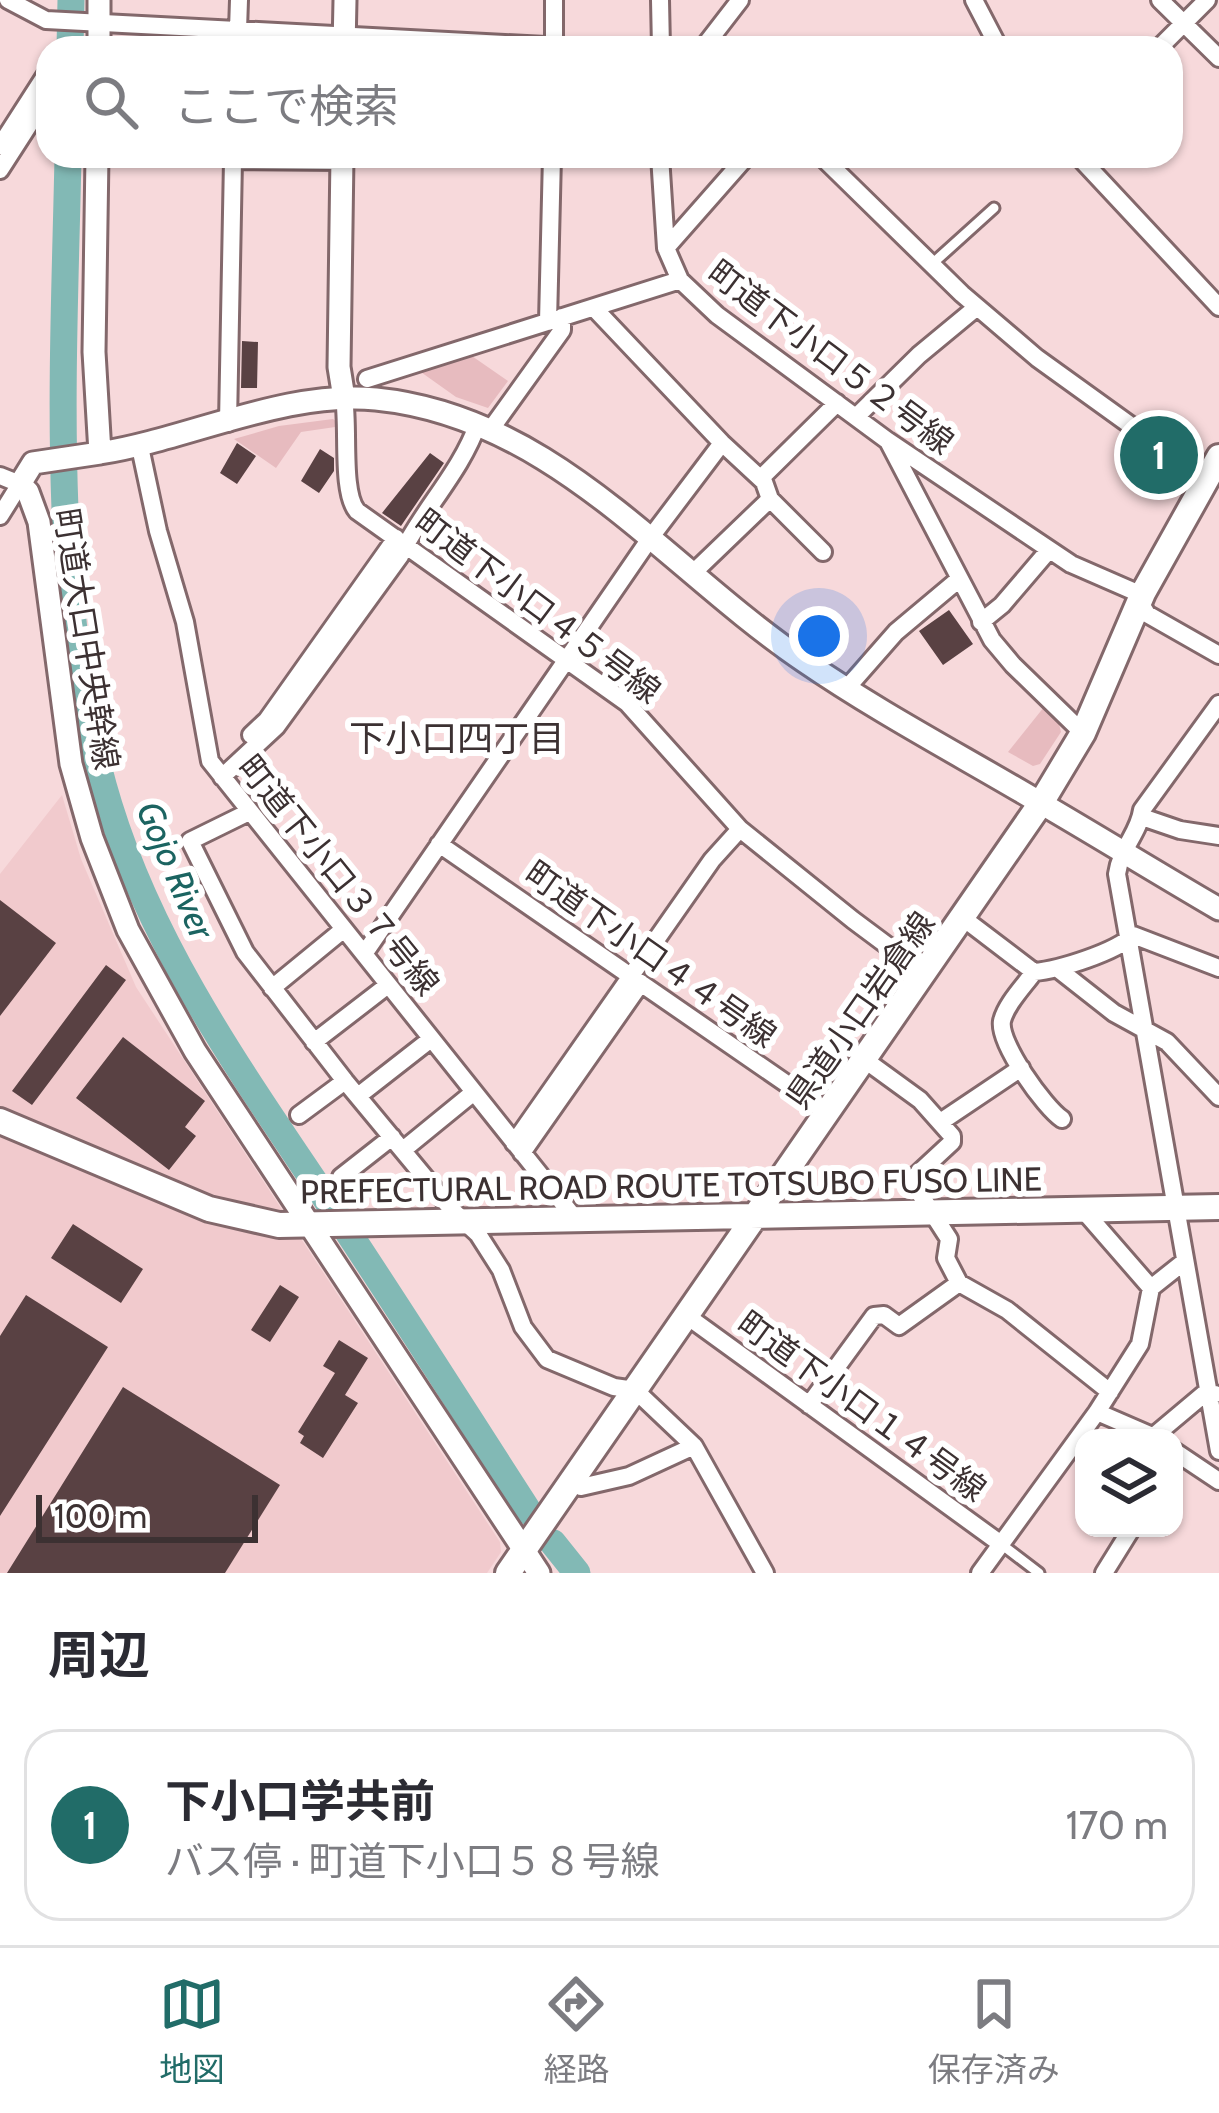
<!DOCTYPE html>
<html lang="ja">
<head>
<meta charset="utf-8">
<style>
	body { margin:0; font-family:Cabin,"Noto Sans JP",sans-serif; background:#f7f7f7; color:#2b2b33 }
	.controls { position:absolute; right:36px; bottom:36px; display:grid; overflow:hidden; border-radius:24px; box-shadow:0 3px 9px #0004 }
	.controls button { width:108px; height:108px; display:grid; place-items:center; padding:0; border:0; border-bottom:3px solid #e1e1e2; background:#fff; color:#2b2b33; font:60px sans-serif }
	.scale { position:absolute; left:36px; bottom:30px; width:222px; box-sizing:border-box; padding-left:12px; border:6px solid #3c3132; border-top:0; font-size:33px; line-height:42px; white-space:nowrap; color:#3c3132; -webkit-text-stroke:9px #fff; paint-order:stroke }
	.you { position:absolute; left:819px; top:636px; width:42px; height:42px; margin:-30px; border:9px solid #fff; border-radius:50%; background:#1a73e8; box-shadow:0 0 0 18px #1a73e833 }
	.badge { display:grid; place-items:center; width:78px; height:78px; border-radius:50%; background:#216c68; color:#fff; font-size:39px; font-weight:700 }
	.pin { position:absolute; translate:-50% -50%; border:6px solid #fff; box-shadow:0 3px 12px #0006 }
	.list { margin:0; padding:0; list-style:none }
	h2 { display:flex; justify-content:space-between; align-items:center; height:156px; margin:0; padding:0 48px; font-size:51px }
	h2 small { font-size:39px; font-weight:400; color:#7c7c81 }
	.list li { display:grid; grid-template-columns:78px 1fr auto; gap:36px; align-items:center; box-sizing:border-box; height:192px; margin:0 24px 24px; padding:0 24px; border:3px solid #e1e1e2; border-radius:36px }
	.list b { display:block; font-size:45px; white-space:nowrap }
	.list p { margin:0; font-size:39px; white-space:nowrap; color:#7c7c81 }
	.list em { font-size:39px; font-style:normal; color:#7c7c81 }
	.icon { flex:none; width:66px; height:66px; fill:none; stroke:currentColor; stroke-width:2; stroke-linecap:round; stroke-linejoin:round }
	.map { position:relative; flex:none; width:1219px; height:1573px; overflow:hidden }
	.search { position:absolute; background:#fff; box-shadow:0 3px 9px #0004; left:36px; right:36px; top:36px; height:132px; display:flex; align-items:center; gap:30px; box-sizing:border-box; padding:0 42px; border-radius:36px; color:#7c7c81; font-size:45px }
	.sheet { height:372px; background:#fff }
	nav { display:flex; justify-content:space-around; align-items:center; box-sizing:border-box; height:168px; border-top:3px solid #e1e1e2; background:#fff; font-size:33px; color:#7c7c81 }
	nav a { display:grid; justify-items:center; gap:6px }
	nav .on { color:#216c68 }
	.map>svg:first-child { display:block }
	.built { fill:#f1cacd }
	.green { fill:#e7bbbf }
	.lines { fill:none; stroke-linecap:round; stroke-linejoin:round }
	.river { stroke:#82b9b5; stroke-width:27 }
	.building { fill:#594143 }
	.service-casing { stroke:#83686b; stroke-width:15 }
	.minor-casing { stroke:#83686b; stroke-width:22 }
	.tertiary-casing { stroke:#83686b; stroke-width:27 }
	.secondary-casing { stroke:#83686b; stroke-width:30 }
	.service { stroke:#fff; stroke-width:9 }
	.minor { stroke:#fff; stroke-width:16 }
	.tertiary { stroke:#fff; stroke-width:21 }
	.secondary { stroke:#fff; stroke-width:24 }
	.labels { text-anchor:middle; dominant-baseline:central; stroke-width:12; stroke-linejoin:round; paint-order:stroke }
	.street-label { font-size:33px; fill:#3c3132; stroke:#fff }
	.neighbourhood-label { font-size:36px; fill:#3c3132; stroke:#fff }
	.water-label { font-size:36px; font-style:italic; fill:#1b6461; stroke:#fff }
</style>
</head>
<body>
<div class="map">
<svg width="1219" height="1573" viewBox="0 0 1219 1573">
	<rect width="100%" height="100%" fill="#f7d9db"/>
	<path class="built" d="M62 795 81 859 136 987 500 1542 501 1552 487 1573H0V874Z"/>
	<path class="green" d="M469 354 508 381 488 408 456 397 418 370Z
		M333 419 342 426 301 432 276 468 234 439 279 426Z
		M1044 707 1058 720 1061 732 1040 764 1033 766 1008 752Z"/>
	<g class="lines">
		<path class="river" d="M70 48 71 0
			M68 156C64 360 48 609 109 805 155 954 246 1079 332 1208 399 1308 463 1410 529 1512
			M553 1543 577 1573"/>
	</g>
	<path class="building" d="M242 341 258 342 257 388H241Z
		M237 443 256 456 237 484 220 473Z
		M320 449 334 458V471L319 493 301 481Z
		M430 453 444 463 401 526 382 513Z
		M949 610 973 644 943 665 919 631Z
		M0 900 56 943 0 1016Z
		M106 965 126 980 32 1105 12 1091Z
		M123 1037 205 1101 185 1127 196 1136 169 1170 76 1098Z
		M73 1224 143 1269 121 1303 51 1258Z
		M280 1285 299 1297 270 1342 251 1330Z
		M26 1295 108 1347 0 1516V1336Z
		M339 1340 368 1358 345 1395 358 1403 323 1458 300 1443 304 1436 298 1432 335 1373 323 1366Z
		M123 1387 280 1485 225 1573H7Z"/>
	<g class="lines">
		<defs>
			<path id="service" d="M932 264 994 208
				M1001 1544 1039 1573"/>
			<path id="minor" d="M8 0 46 20 584 48
				M660 0 661 48
				M974 0 999 48
				M1160 0 1219 58
				M238 30 239 0
				M554 48V0
				M703 48 740 0
				M1159 48 1207 0
				M0 146 45 76
				M660 156 666 248 680 280
				M821 156 962 294 1037 358 1205 479
				M1078 156 1219 307
				M0 170 45 100
				M666 248 747 156
				M594 308 722 443 764 482 770 499 823 552
				M548 322 552 156
				M367 379 680 280 717 315 888 441 1071 564 1133 591 1147 614 1219 655
				M344 398C349 428 341 492 357 511L627 703 740 829 853 920 908 961 928 970
				M856 417 919 355 977 307
				M228 423 233 160 342 161
				M491 429 562 330V317
				M889 443 992 640 1013 665 1083 733
				M140 447 158 531 185 622 210 761 577 1221
				M0 476 20 484 0 516
				M761 478 837 403
				M694 572 770 499
				M981 622 1002 605 1049 550
				M846 689 896 632 958 580
				M1219 704 1142 810C1139 833 1121 847 1117 874L1219 1451
				M251 735 267 720 396 538
				M222 777 276 727 400 556C422 510 461 472 478 423
				M249 812 190 841 245 952 345 1081 452 1210 478 1234 501 1270 523 1327 547 1359 614 1387 635 1390 694 1446 765 1573
				M1142 817 1180 830 1219 836
				M439 844 829 1113
				M963 918 1034 972C1059 970 1116 952 1133 935L1219 968
				M364 954 651 537 722 443
				M1058 969 1114 1013 1167 1042 1219 1097
				M1034 972C1024 986 1006 1004 1002 1021 998 1043 1045 1108 1062 1119
				M272 988 344 929
				M314 1042 388 985
				M865 1060 920 1100 952 1136V1142L911 1180 949 1239 946 1258 959 1283 1007 1310 1110 1392
				M358 1096 431 1039
				M299 1115 345 1081
				M942 1121 1021 1068
				M514 1143 712 860 740 829
				M403 1150 474 1092
				M522 1153 641 983
				M341 1177 392 1137
				M1084 1211 1151 1288
				M687 1316 1001 1544
				M809 1405 874 1316 884 1315 899 1326 959 1283
				M1097 1412 1157 1438
				M1154 1436 1204 1394H1215
				M1174 1451 1219 1481
				M572 1481 581 1487 629 1476 694 1446
				M980 1573 1097 1412 1140 1344 1151 1288 1185 1261
				M1104 1573 1132 1528"/>
			<path id="tertiary" d="M99 48V0
				M344 48 345 0
				M97 156 94 352 100 453 33 463 20 484 28 492 39 522 71 764 92 838 128 930 195 1051 539 1573
				M342 156 339 367 344 398
				M100 453C189 439 286 390 376 399 555 417 665 567 804 661 880 713 960 755 1039 802 1099 837 1159 874 1219 909"/>
			<path id="secondary" d="M0 1121 209 1209 279 1225 1219 1207
				M508 1573 1041 803 1083 733 1143 593 1219 457"/>
		</defs>
		<use href="#service" class="service-casing"/>
		<use href="#minor" class="minor-casing"/>
		<use href="#tertiary" class="tertiary-casing"/>
		<use href="#secondary" class="secondary-casing"/>
		<use href="#service" class="service"/>
		<use href="#minor" class="minor"/>
		<use href="#tertiary" class="tertiary"/>
		<use href="#secondary" class="secondary"/>
	</g>
	<g class="labels">
		<g class="street-label">
			<text transform="translate(831 357) rotate(37)">町道下小口５２号線</text>
			<text transform="translate(538 606) rotate(37)">町道下小口４５号線</text>
			<text transform="translate(87 639) rotate(81)">町道大口中央幹線</text>
			<text transform="translate(339 875) rotate(51)">町道下小口３７号線</text>
			<text transform="translate(651 954) rotate(35)">町道下小口４４号線</text>
			<text transform="translate(860 1010) rotate(-55)">県道小口岩倉線</text>
			<text transform="translate(671 1185) rotate(-1)">PREFECTURAL ROAD ROUTE TOTSUBO FUSO LINE</text>
			<text transform="translate(862 1406) rotate(36)">町道下小口１４号線</text>
		</g>
		<g class="neighbourhood-label">
			<text x="457" y="738">下小口四丁目</text>
		</g>
		<g class="water-label">
			<text transform="translate(176 870) rotate(67)">Gojo River</text>
		</g>
	</g>
</svg>
<div class="controls">
<button><svg class="icon" aria-label="layers" viewBox="0 0 24 24"><path d="M12 4l9 5-9 5-9-5zM3 14l9 5 9-5"/></svg></button>
</div>
<div class="scale">100 m</div>
<div class="you"></div>
<div class="pin badge" style="left:1159px;top:455px">1</div>
<div class="search"><svg class="icon" aria-label="search" viewBox="0 0 24 24"><circle cx="10" cy="10" r="6"/><path d="M15 15l6 6"/></svg>ここで検索</div>
</div>
<section class="sheet">
<h2>周辺<small></small></h2>
<ul class="list">
<li><span class="badge">1</span><div><b>下小口学共前</b><p>バス停 · 町道下小口５８号線</p></div><em>170 m</em></li>
</ul>
</section>
<nav>
<a class="on"><svg class="icon" aria-label="map" viewBox="0 0 24 24"><path d="M3 6l6-2 6 2 6-2v14l-6 2-6-2-6 2zM9 4v14M15 6v14"/></svg>地図</a>
<a><svg class="icon" aria-label="directions" viewBox="0 0 24 24"><path d="M12 3l9 9-9 9-9-9zM9 14v-3h6M13 9l2 2-2 2"/></svg>経路</a>
<a><svg class="icon" aria-label="saved" viewBox="0 0 24 24"><path d="M7 4h10v16l-5-4-5 4z"/></svg>保存済み</a>
</nav>
</body>
</html>
